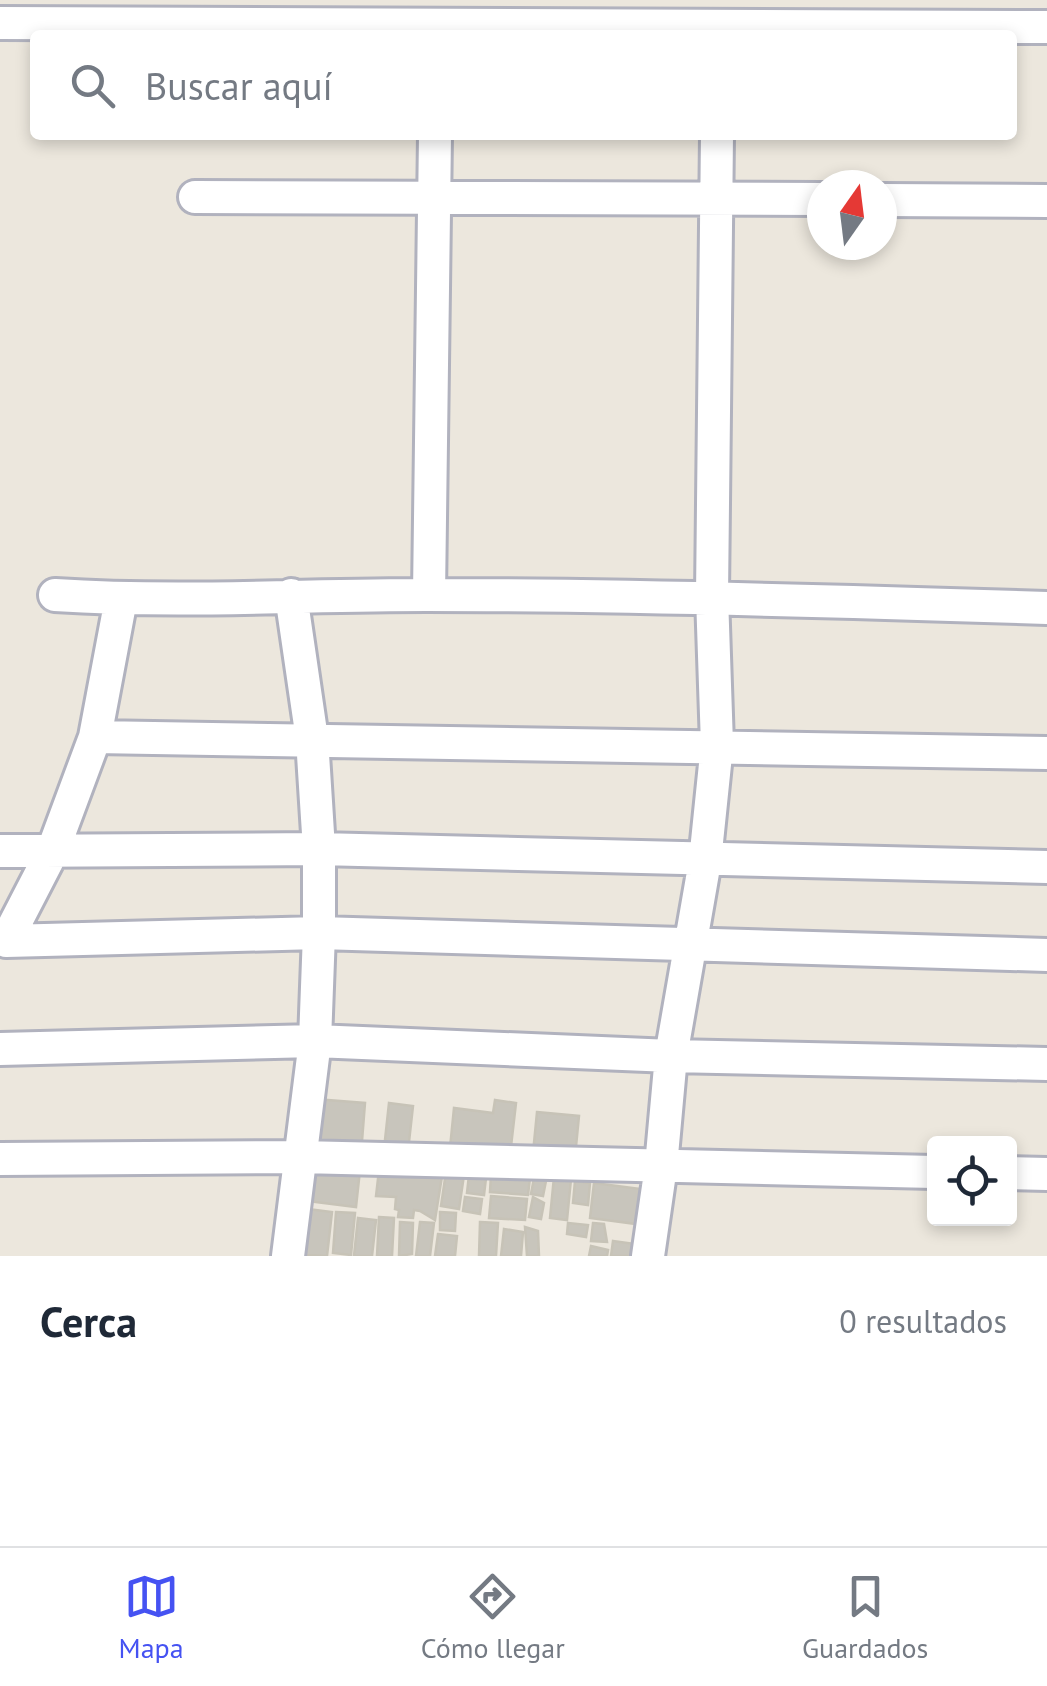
<!DOCTYPE html>
<html lang="es">
<head>
<meta charset="utf-8">
<style>
	body { margin:0; font-family:"PT Sans",sans-serif; background:#f6f6f7; color:#1f2937 }
	.controls { position:absolute; right:30px; bottom:30px; display:grid; overflow:hidden; border-radius:10px; box-shadow:0 5px 15px #0003 }
	.controls button { width:90px; height:90px; display:grid; place-items:center; padding:0; border:0; border-bottom:2px solid #e0e1e3; background:#fff; color:#1f2937; font:50px sans-serif }
	.compass { position:absolute; left:807px; top:170px; width:90px; height:90px; border-radius:50%; background:#fff; box-shadow:0 5px 15px #0003; rotate:14deg }
	.list { margin:0; padding:0; list-style:none }
	h2 { display:flex; justify-content:space-between; align-items:center; height:130px; margin:0; padding:0 40px; font-size:42px }
	h2 small { font-size:32px; font-weight:400; color:#747a83 }
	.icon { flex:none; width:55px; height:55px; fill:none; stroke:currentColor; stroke-width:2; stroke-linecap:round; stroke-linejoin:round }
	.map { position:relative; flex:none; width:1047px; height:1256px; overflow:hidden }
	.search { position:absolute; background:#fff; box-shadow:0 5px 15px #0003; left:30px; right:30px; top:30px; height:110px; display:flex; align-items:center; gap:25px; box-sizing:border-box; padding:0 35px; border-radius:10px; color:#747a83; font-size:38px }
	.sheet { height:290px; background:#fff }
	nav { display:flex; justify-content:space-around; align-items:center; box-sizing:border-box; height:140px; border-top:2px solid #e0e1e3; background:#fff; font-size:28px; color:#747a83 }
	nav a { display:grid; justify-items:center; gap:5px }
	nav .on { color:#4552f2 }
	.map>svg:first-child { display:block }
	.building { fill:#c8c5bc; stroke:#c7c3b7; stroke-width:2.5 }
	.lines { fill:none; stroke-linecap:round; stroke-linejoin:round }
	.minor-casing { stroke:#b1b2be; stroke-width:38 }
	.minor { stroke:#fff; stroke-width:32 }
</style>
</head>
<body>
<div class="map">
<svg width="1047" height="1256" viewBox="0 0 1047 1256">
	<rect width="100%" height="100%" fill="#ece7dd"/>
	<path class="building" d="M315 1099 365 1103 361 1154 310 1149Z
		M495 1100 516 1103 510 1155 450 1148 454 1108 493 1113Z
		M389 1103 413 1106 408 1151 384 1149Z
		M537 1112 579 1116 575 1157 533 1153Z
		M312 1164 360 1170 356 1207 307 1201Z
		M379 1170 442 1176 435 1220 420 1211 414 1210 413 1218 398 1217 399 1210 395 1209 396 1197 376 1196Z
		M446 1172 464 1175 459 1209 441 1206Z
		M491 1174 530 1178 528 1195 490 1192Z
		M469 1175 486 1178 484 1195 467 1193Z
		M554 1177 571 1179 567 1220 550 1218Z
		M534 1178 546 1181 543 1196 531 1194Z
		M575 1181 590 1183 588 1205 573 1203Z
		M594 1183 641 1189 636 1224 590 1218Z
		M491 1196 527 1199 525 1220 489 1218Z
		M465 1197 482 1199 480 1214 463 1211Z
		M533 1197 544 1203 541 1219 529 1217Z
		M308 1209 332 1212 327 1256 303 1255Z
		M336 1212 355 1213 351 1255 333 1253Z
		M440 1212 456 1213 455 1231 440 1230Z
		M379 1217 394 1218 392 1256H377Z
		M358 1218 376 1220 372 1256H354Z
		M400 1222 413 1223 412 1254 399 1256Z
		M420 1222 434 1223 430 1256H416Z
		M480 1222 498 1223 496 1256H479Z
		M568 1223 588 1225 586 1237 567 1234Z
		M593 1223 604 1224 607 1242 591 1241Z
		M525 1227 538 1231 539 1256H527Z
		M504 1229 523 1232 521 1256H501Z
		M438 1234 457 1236 455 1256H435Z
		M613 1241 635 1244 633 1256H611Z
		M591 1246 608 1250 607 1256H589Z"/>
	<g class="lines">
		<defs>
			<path id="minor" d="M0 23 1047 27
				M195 197 822 199
				M882 200 1047 201
				M55 595C178 603 302 595 426 595 633 595 840 601 1047 608
				M429 595 435 135
				M121 599 95 737 53 850 6 941 319 933 1047 955
				M95 737 1047 753
				M0 851 319 849 1047 867
				M0 1049 315 1041 671 1056 1047 1064
				M0 1159 300 1157 934 1172
				M1010 1173 1047 1174
				M288 1256 315 1041 319 933V849L312 739 291 595
				M648 1256 661 1166 671 1056 705 861 717 745 712 596 717 135"/>
		</defs>
		<use href="#minor" class="minor-casing"/>
		<use href="#minor" class="minor"/>
	</g>
</svg>
<div class="controls">
<button><svg class="icon" aria-label="locate" viewBox="0 0 24 24"><circle cx="12" cy="12" r="6"/><path d="M12 2v4M12 18v4M2 12h4M18 12h4"/></svg></button>
</div>
<svg class="compass" viewBox="-18 -18 36 36"><path d="M0-13l5 13h-10z" fill="#e53935"/><path d="M0 13l5-13h-10z" fill="#747a83"/></svg>
<div class="search"><svg class="icon" aria-label="search" viewBox="0 0 24 24"><circle cx="10" cy="10" r="6"/><path d="M15 15l6 6"/></svg>Buscar aquí</div>
</div>
<section class="sheet">
<h2>Cerca<small>0 resultados</small></h2>
<ul class="list">
</ul>
</section>
<nav>
<a class="on"><svg class="icon" aria-label="map" viewBox="0 0 24 24"><path d="M3 6l6-2 6 2 6-2v14l-6 2-6-2-6 2zM9 4v14M15 6v14"/></svg>Mapa</a>
<a><svg class="icon" aria-label="directions" viewBox="0 0 24 24"><path d="M12 3l9 9-9 9-9-9zM9 14v-3h6M13 9l2 2-2 2"/></svg>Cómo llegar</a>
<a><svg class="icon" aria-label="saved" viewBox="0 0 24 24"><path d="M7 4h10v16l-5-4-5 4z"/></svg>Guardados</a>
</nav>
</body>
</html>
